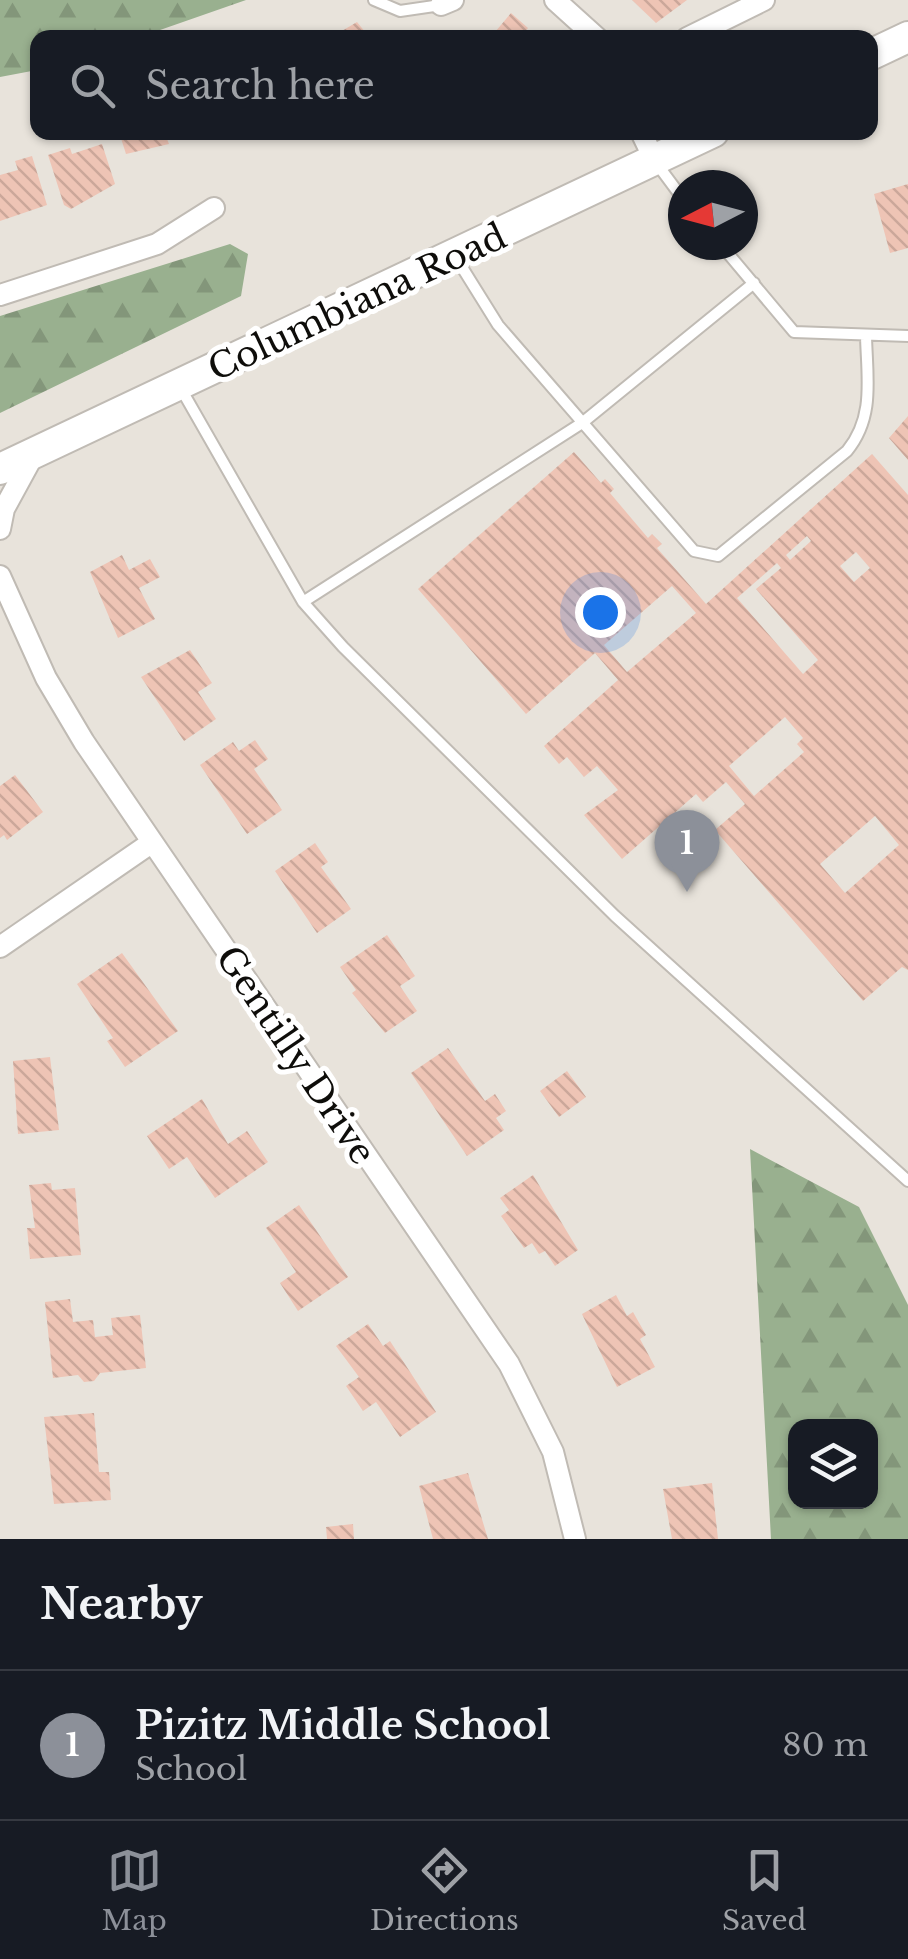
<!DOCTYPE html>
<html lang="en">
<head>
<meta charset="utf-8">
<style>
	body { margin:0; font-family:"Libre Baskerville",serif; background:#20242c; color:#f1f3f6 }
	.controls { position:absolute; right:30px; bottom:30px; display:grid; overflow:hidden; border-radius:20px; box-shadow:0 2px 8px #0004 }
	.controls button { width:90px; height:90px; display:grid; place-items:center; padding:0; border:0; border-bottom:2px solid #363941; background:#171b24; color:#f1f3f6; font:50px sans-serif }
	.compass { position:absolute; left:668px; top:170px; width:90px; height:90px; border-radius:50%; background:#171b24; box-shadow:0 2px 8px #0004; rotate:264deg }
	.you { position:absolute; left:600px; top:612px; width:35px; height:35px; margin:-25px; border:8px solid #fff; border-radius:50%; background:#1a73e8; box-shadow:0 0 0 15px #1a73e833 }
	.badge { display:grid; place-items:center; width:65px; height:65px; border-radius:50%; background:#8c9099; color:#fff; font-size:32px; font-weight:700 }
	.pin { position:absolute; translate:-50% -82px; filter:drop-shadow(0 2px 5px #0008) }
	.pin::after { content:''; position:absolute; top:52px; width:35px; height:30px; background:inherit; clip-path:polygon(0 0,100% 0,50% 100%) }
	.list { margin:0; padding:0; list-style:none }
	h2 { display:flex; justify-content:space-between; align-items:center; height:130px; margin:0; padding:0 40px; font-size:42px }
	h2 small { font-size:32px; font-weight:400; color:#9ea1a6 }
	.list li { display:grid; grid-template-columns:65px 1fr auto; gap:30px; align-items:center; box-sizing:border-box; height:150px; padding:0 40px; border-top:2px solid #363941 }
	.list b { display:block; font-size:38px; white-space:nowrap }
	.list p { margin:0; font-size:32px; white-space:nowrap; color:#9ea1a6 }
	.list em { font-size:32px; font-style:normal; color:#9ea1a6 }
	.icon { flex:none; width:55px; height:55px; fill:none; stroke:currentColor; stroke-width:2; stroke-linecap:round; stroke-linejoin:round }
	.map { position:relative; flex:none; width:908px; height:1539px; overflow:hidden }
	.search { position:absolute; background:#171b24; box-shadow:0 2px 8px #0004; left:30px; right:30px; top:30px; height:110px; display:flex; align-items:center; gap:25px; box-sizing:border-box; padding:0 35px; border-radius:20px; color:#9ea1a6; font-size:38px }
	.sheet { height:280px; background:#171b24 }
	nav { display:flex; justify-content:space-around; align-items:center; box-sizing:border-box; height:140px; border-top:2px solid #363941; background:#171b24; font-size:28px; color:#9ea1a6 }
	nav a { display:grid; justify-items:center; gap:5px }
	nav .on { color:#8c9099 }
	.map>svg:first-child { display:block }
	.forest { fill:url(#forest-firs); fill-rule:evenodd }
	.building { fill:url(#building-back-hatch); fill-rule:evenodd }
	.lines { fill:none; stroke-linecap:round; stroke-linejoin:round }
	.lane-casing { stroke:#c0bbb4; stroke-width:14 }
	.street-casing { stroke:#c0bbb4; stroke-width:24 }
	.secondary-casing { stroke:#c0bbb4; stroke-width:34 }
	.lane { stroke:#fff; stroke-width:10 }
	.street { stroke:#fff; stroke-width:20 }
	.secondary { stroke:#fff; stroke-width:30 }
	.labels { text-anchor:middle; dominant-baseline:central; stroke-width:10; stroke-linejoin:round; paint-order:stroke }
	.street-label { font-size:35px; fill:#0e0d0a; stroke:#fff }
</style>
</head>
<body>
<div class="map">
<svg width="908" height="1539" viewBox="0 0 908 1539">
	<defs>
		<pattern id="forest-firs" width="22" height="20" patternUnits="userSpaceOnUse" patternTransform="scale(2.5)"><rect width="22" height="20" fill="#99b08f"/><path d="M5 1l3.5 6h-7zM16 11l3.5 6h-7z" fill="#83967a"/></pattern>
		<pattern id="building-back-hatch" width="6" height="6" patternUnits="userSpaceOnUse" patternTransform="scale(2.5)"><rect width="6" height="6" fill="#eec4b5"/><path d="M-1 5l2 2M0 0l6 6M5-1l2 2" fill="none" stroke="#cba79a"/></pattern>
	</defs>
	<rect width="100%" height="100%" fill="#e8e3db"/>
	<path class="forest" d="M0 0H246L140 37 38 38 37 70 0 77Z
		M230 244 248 254 241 296 0 413V316Z
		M750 1149 859 1207 908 1305V1539H771ZM870 1426V1502H796V1426Z"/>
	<path class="building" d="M632 0H687L656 23Z
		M511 13 528 28 524 33 528 36 533 31 541 38H490Z
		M357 22 370 38H330Z
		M119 132H185L186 133 167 139 169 144 126 154Z
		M102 144 115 184 71 209 64 205 48 155 70 148 72 154Z
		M32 156 47 205 0 221V175L18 170 15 161Z
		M908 184V248L890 253 874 194Z
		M908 416V460L889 438Z
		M574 452 601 483 605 479 614 489 610 493 648 538 652 534 662 544 657 548 706 604 872 454 908 495V970L902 967 863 1001 715 830 745 804 726 782 703 802 696 794 622 859 584 815 618 790 597 766 584 777 567 757 559 764 544 746 618 680 595 653 526 714 418 589ZM807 536 811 541 790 560 786 555ZM856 552 870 568 854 582 840 566ZM777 563 781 568 756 589 818 660 803 674 737 598ZM672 586 696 613 627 672 604 645ZM785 717 803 738 797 744 804 752 754 796 729 766ZM875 816 899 845 845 893 820 864Z
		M122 555 129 570 150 559 160 577 139 588 155 619 118 638 90 572Z
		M190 650 212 683 198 692 216 719 184 741 141 677Z
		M255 740 268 759 254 769 282 810 247 834 200 765 233 742 239 751Z
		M15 775 43 812 7 840 4 835 0 838V786Z
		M315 843 328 862 321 867 351 909 317 933 275 871Z
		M387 935 415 976 400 986 417 1011 385 1033 352 993 356 990 340 967Z
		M122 953 178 1031 125 1067 107 1041 113 1038 77 984Z
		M448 1048 485 1101 495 1094 506 1111 496 1118 504 1130 467 1156 411 1073Z
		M50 1057 59 1130 18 1134 13 1061Z
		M567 1071 586 1097 559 1117 540 1091Z
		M202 1099 228 1144 247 1131 268 1162 215 1198 187 1157 169 1169 147 1136Z
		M533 1175 578 1250 555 1266 545 1251 539 1254 532 1243 524 1248 501 1216 509 1210 500 1198Z
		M51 1183 52 1190 75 1188 81 1255 30 1259 27 1228H35L29 1185Z
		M299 1205 348 1277 298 1311 280 1283 296 1272 266 1228Z
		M616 1295 627 1316 633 1312 646 1335 640 1339 655 1367 617 1387 582 1314Z
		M70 1299 73 1322 93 1320 95 1337 113 1335 111 1318 140 1315 146 1368 100 1373 94 1381 84 1382 78 1375 53 1378 45 1302Z
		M368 1324 383 1346 390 1341 436 1412 400 1437 376 1402 363 1411 346 1386 359 1377 336 1346Z
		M94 1413 99 1472H109L111 1500 54 1504 44 1417Z
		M468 1473 488 1539H433L419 1486Z
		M712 1483 718 1539H672L663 1489Z
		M353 1524 354 1539H327L326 1527Z"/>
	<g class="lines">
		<defs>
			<path id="lane" d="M374 0 400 11 441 5
				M657 164 683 199
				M721 245 794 332 908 336
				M455 256 498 325 694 551 718 556 847 451C875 417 867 378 866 336
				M180 387 303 602 343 647 615 916 908 1181
				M303 602 582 423 754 283"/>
			<path id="street" d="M555 0 597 38
				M441 5 453 0
				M687 38 764 0
				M641 132 655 161
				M0 295 157 244 214 208
				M0 529 4 509 34 454
				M0 576 46 678 84 742 509 1364 553 1452 575 1539
				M0 947 151 843"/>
			<path id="secondary" d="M870 55 908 37
				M0 469 713 132"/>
		</defs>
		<use href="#lane" class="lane-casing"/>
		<use href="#street" class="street-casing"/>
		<use href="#secondary" class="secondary-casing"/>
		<use href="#lane" class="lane"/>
		<use href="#street" class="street"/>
		<use href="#secondary" class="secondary"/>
	</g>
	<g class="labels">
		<g class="street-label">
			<text transform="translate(357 302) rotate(-25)">Columbiana Road</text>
			<text transform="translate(296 1055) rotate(56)">Gentilly Drive</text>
		</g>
	</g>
</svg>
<div class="controls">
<button><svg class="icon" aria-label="layers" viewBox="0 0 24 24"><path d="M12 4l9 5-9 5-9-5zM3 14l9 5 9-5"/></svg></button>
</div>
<svg class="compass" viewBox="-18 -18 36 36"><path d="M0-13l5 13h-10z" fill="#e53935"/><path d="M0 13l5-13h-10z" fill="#9ea1a6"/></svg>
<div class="you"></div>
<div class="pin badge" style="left:687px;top:892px">1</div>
<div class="search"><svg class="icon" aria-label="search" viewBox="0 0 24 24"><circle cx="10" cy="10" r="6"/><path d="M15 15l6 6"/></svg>Search here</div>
</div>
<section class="sheet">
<h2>Nearby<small></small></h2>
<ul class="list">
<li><span class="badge">1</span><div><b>Pizitz Middle School</b><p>School</p></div><em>80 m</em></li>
</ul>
</section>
<nav>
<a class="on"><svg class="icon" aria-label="map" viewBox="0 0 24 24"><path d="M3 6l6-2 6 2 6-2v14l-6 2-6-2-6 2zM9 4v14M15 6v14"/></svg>Map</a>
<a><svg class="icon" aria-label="directions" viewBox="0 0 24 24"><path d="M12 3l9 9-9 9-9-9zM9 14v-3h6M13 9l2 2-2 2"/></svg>Directions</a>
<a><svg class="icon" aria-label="saved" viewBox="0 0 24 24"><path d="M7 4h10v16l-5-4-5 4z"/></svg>Saved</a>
</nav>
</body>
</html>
